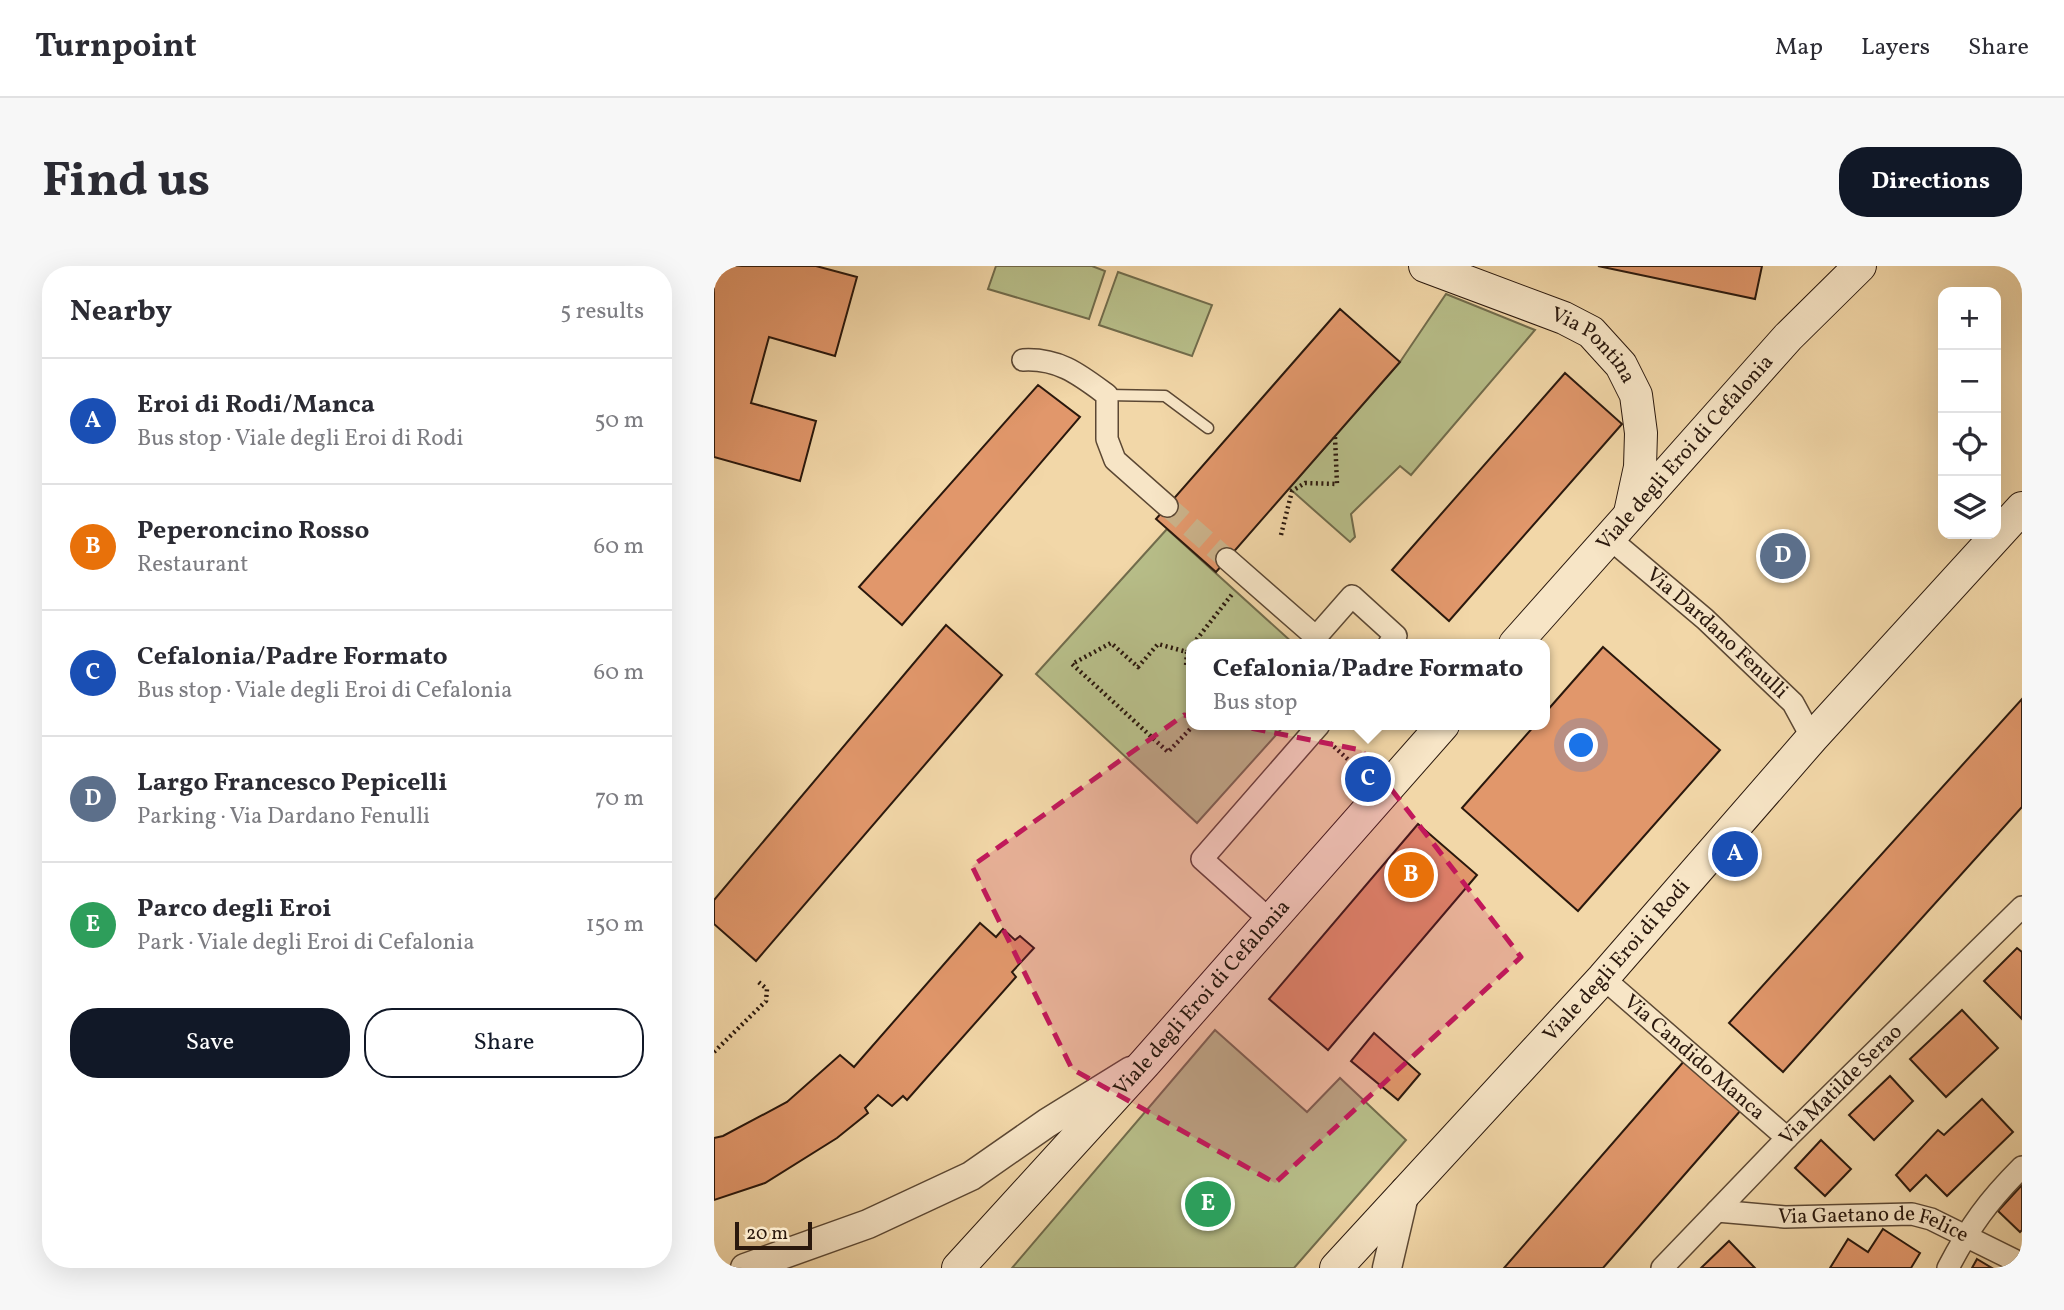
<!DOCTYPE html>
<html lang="en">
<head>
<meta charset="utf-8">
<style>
	body { margin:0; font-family:Vollkorn,serif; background:#f7f7f7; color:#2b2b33 }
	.controls { position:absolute; right:21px; top:21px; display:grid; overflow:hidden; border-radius:14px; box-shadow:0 7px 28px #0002 }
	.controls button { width:63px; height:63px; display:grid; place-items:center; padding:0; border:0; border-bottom:2px solid #e1e1e2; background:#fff; color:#2b2b33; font:35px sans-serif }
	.scale { position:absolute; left:21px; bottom:18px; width:77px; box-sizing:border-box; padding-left:7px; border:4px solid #2a180d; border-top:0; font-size:19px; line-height:24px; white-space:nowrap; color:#2a180d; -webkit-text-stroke:5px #f7e5c6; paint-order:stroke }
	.you { position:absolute; left:868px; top:480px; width:24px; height:24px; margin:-18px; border:5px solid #fff; border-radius:50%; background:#1a73e8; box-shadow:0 0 0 10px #1a73e833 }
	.badge { display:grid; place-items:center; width:46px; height:46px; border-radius:50%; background:#111827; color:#fff; font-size:23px; font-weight:700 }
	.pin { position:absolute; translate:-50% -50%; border:4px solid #fff; box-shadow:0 2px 7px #0006 }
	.popup { position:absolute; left:472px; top:373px; width:364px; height:91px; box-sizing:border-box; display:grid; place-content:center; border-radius:14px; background:#fff; filter:drop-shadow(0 2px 5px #0005); font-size:23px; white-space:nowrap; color:#7c7c81 }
	.popup b { font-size:26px; color:#2b2b33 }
	.popup::after { content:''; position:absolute; left:50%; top:100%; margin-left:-14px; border:14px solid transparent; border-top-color:#fff }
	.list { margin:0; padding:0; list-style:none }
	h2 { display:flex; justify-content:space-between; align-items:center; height:91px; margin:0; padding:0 28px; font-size:30px }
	h2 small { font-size:23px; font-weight:400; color:#7c7c81 }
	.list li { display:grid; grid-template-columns:46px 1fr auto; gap:21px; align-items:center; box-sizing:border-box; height:126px; padding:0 28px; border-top:2px solid #e1e1e2 }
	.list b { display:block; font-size:26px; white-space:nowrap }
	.list p { margin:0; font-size:23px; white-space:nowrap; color:#7c7c81 }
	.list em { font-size:23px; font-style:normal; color:#7c7c81 }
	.actions { display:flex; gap:14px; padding:21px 28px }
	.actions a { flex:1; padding:16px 0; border:2px solid #111827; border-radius:28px; text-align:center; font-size:24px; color:#111827 }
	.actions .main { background:#111827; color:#fff }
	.icon { flex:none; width:38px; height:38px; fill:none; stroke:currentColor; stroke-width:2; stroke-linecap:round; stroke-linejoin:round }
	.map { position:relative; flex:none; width:1308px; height:1002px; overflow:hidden; border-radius:28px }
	header { display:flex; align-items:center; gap:42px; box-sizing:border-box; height:98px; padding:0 35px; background:#fff; border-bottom:2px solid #e1e1e2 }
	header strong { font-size:33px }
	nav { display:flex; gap:38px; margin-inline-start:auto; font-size:24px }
	.intro { display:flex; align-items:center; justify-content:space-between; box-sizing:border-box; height:168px; padding:0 42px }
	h1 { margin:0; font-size:49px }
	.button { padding:18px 32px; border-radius:28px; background:#111827; color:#fff; font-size:24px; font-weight:700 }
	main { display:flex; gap:42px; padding:0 42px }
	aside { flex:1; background:#fff; border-radius:28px; box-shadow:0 7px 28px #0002 }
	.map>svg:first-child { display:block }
	.green { fill:#b8bf8a; stroke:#716c4c; stroke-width:2 }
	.building { fill:#e1976b; stroke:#2a180d; stroke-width:2 }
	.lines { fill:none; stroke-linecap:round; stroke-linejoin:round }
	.minor-tunnel { stroke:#cab189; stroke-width:21; stroke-dasharray:21 10; stroke-linecap:butt }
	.service-casing { stroke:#5c4834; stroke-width:13 }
	.minor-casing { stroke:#5c4834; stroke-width:24 }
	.tertiary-casing { stroke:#5c4834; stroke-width:31 }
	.secondary-casing { stroke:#2a180d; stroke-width:34 }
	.path { stroke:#2a180d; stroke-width:4.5; stroke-dasharray:2 3.5; stroke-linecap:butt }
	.service { stroke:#f7e5c6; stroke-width:10 }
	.minor { stroke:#f7e5c6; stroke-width:21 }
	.tertiary { stroke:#f7e5c6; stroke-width:28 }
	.secondary { stroke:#f7e5c6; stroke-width:32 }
	.marked { fill:#c2185b; fill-opacity:0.2; stroke:#c2185b; stroke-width:5; stroke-dasharray:14 9; stroke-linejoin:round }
	.labels { text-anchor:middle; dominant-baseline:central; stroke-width:7; stroke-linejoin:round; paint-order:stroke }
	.street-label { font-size:21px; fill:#2a180d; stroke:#f7e5c6 }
</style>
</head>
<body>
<header>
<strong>Turnpoint</strong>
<nav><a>Map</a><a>Layers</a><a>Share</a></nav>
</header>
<div class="intro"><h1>Find us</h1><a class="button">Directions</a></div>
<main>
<aside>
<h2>Nearby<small>5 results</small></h2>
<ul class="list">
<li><span class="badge" style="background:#1a4fb4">A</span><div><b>Eroi di Rodi/Manca</b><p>Bus stop · Viale degli Eroi di Rodi</p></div><em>50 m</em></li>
<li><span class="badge" style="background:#e8710a">B</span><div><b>Peperoncino Rosso</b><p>Restaurant</p></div><em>60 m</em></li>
<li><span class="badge" style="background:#1a4fb4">C</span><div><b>Cefalonia/Padre Formato</b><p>Bus stop · Viale degli Eroi di Cefalonia</p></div><em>60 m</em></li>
<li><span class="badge" style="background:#5c6f8a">D</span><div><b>Largo Francesco Pepicelli</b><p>Parking · Via Dardano Fenulli</p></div><em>70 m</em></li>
<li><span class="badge" style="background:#2e9e5b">E</span><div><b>Parco degli Eroi</b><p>Park · Viale degli Eroi di Cefalonia</p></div><em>150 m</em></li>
</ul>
<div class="actions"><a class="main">Save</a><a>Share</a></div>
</aside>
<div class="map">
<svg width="1308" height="1002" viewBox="0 0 1308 1002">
	<rect width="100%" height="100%" fill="#f2d7a8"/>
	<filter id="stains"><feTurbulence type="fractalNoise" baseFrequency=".00286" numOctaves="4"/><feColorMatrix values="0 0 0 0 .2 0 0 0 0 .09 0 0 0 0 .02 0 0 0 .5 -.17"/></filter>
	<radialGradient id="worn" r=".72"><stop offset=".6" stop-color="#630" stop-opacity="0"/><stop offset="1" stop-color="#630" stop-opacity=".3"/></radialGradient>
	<path class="green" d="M282 0H378L391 5 375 53 274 23Z
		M404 6 498 39 478 90 385 59Z
		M732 28 821 64 697 209 686 200 637 248 641 271 636 276 575 222 686 96Z
		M453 263 580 378H477V459H571L483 557 322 408Z
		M501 764 593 846 626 812 692 874 580 1002H298Z"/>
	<path class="building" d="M0 0H102L143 11 121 90 55 71 37 137 102 155 86 215 0 191Z
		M884 0H1048L1041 33Z
		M626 43 686 96 502 306 442 253Z
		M851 107 908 158 735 355 678 304Z
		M324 119 366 151 188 359 145 321Z
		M232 359 288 409 42 695 0 658V634Z
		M889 381 1006 484 864 645 748 542 821 459H831V447Z
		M1308 433V541L1069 806 1015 757Z
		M704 558 763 609 614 784 555 733Z
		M266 657 282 671 289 663 301 674 306 670 320 682 298 706 302 711 193 834 189 830 178 840 164 829 151 842 154 847 123 872 51 917 0 934V872L9 870 73 836 126 789 140 801Z
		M1303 682 1308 686V753L1270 715Z
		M1248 744 1284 782 1232 831 1196 793Z
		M660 767 706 808 684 834 637 795Z
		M971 794 1027 844 889 1002H790Z
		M1176 810 1199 835 1160 874 1135 849Z
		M1268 833 1299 866 1233 930 1212 909 1196 925 1182 909 1224 864 1230 869Z
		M1107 874 1137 903 1111 930 1081 902Z
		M1308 919V964L1306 966 1284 945Z
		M1169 963 1206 987 1197 1002H1116L1134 973 1154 986Z
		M1015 975 1041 1002H987Z
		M1263 993 1278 1002H1258Z"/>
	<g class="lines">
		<path class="minor-tunnel" d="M453 240 513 293"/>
		<defs>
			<path id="service" d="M393 129 451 130 494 162"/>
			<g id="minor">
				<path d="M309 94C345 92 366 109 393 129V173L401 194 453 240"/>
				<path id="s1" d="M895 272 991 353 1079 437 1098 472"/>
				<path d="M513 293 602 371 638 330 682 370 675 378"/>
				<path d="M556 654 488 593 605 459"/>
				<path id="s2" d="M889 712 1073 872"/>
				<path id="s3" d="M1003 945 1071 951 1198 948 1217 953 1308 998"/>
				<path id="s4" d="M948 1002 1073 872 1308 641"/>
				<path d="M1234 1002C1256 960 1274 935 1308 901"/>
			</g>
			<path id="tertiary" d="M31 1002 154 958 257 910 333 857 417 805
				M673 1002 691 925"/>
			<g id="secondary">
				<path id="s5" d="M711 0 850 52 877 66 907 99 922 129 927 167 926 201 916 247"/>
				<path id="s6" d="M801 378 1074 71 1146 0"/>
				<path id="s7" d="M244 1002 431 797 729 459"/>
				<path id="s8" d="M622 1002 889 712 1098 472 1308 242"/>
			</g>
		</defs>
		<use href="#service" class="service-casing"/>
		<use href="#minor" class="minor-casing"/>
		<use href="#tertiary" class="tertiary-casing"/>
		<use href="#secondary" class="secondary-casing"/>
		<path class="path" d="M567 269 578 225 591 217 623 218 621 171
			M479 378 519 327
			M477 380 473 386 444 378 424 401 397 377 358 398 454 486 480 459
			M473 386 472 400 477 406
			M616 477 651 509
			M0 786 52 735 53 723 43 715"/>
		<use href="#service" class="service"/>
		<use href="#minor" class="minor"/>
		<use href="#tertiary" class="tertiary"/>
		<use href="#secondary" class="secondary"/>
	</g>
	<path class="marked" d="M470 449 647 484 807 691 561 917 358 803 258 600Z"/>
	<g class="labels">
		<g class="street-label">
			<text stroke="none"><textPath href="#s5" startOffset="189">Via Pontina</textPath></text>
			<text stroke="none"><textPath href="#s6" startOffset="256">Viale degli Eroi di Cefalonia</textPath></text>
			<text stroke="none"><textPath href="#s1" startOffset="144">Via Dardano Fenulli</textPath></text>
			<text stroke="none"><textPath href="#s8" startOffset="416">Viale degli Eroi di Rodi</textPath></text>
			<text stroke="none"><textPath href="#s7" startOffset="364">Viale degli Eroi di Cefalonia</textPath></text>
			<text stroke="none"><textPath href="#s2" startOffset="121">Via Candido Manca</textPath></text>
			<text stroke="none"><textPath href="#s4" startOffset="256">Via Matilde Serao</textPath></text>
			<text stroke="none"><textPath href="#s3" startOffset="158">Via Gaetano de Felice</textPath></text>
		</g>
	</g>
	<rect width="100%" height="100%" filter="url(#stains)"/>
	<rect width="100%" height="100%" fill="url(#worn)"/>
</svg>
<div class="controls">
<button>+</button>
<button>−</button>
<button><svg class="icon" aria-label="locate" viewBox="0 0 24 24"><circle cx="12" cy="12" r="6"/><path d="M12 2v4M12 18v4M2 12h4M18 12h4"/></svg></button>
<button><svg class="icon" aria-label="layers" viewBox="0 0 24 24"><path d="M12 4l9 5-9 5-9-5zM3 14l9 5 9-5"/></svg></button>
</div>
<div class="scale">20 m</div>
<div class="you"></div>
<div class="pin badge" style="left:1021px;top:588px;background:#1a4fb4">A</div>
<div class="pin badge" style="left:697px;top:609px;background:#e8710a">B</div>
<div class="pin badge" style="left:654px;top:513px;background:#1a4fb4">C</div>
<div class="popup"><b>Cefalonia/Padre Formato</b>Bus stop</div>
<div class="pin badge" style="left:1069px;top:290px;background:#5c6f8a">D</div>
<div class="pin badge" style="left:494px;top:938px;background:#2e9e5b">E</div>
</div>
</main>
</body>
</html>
